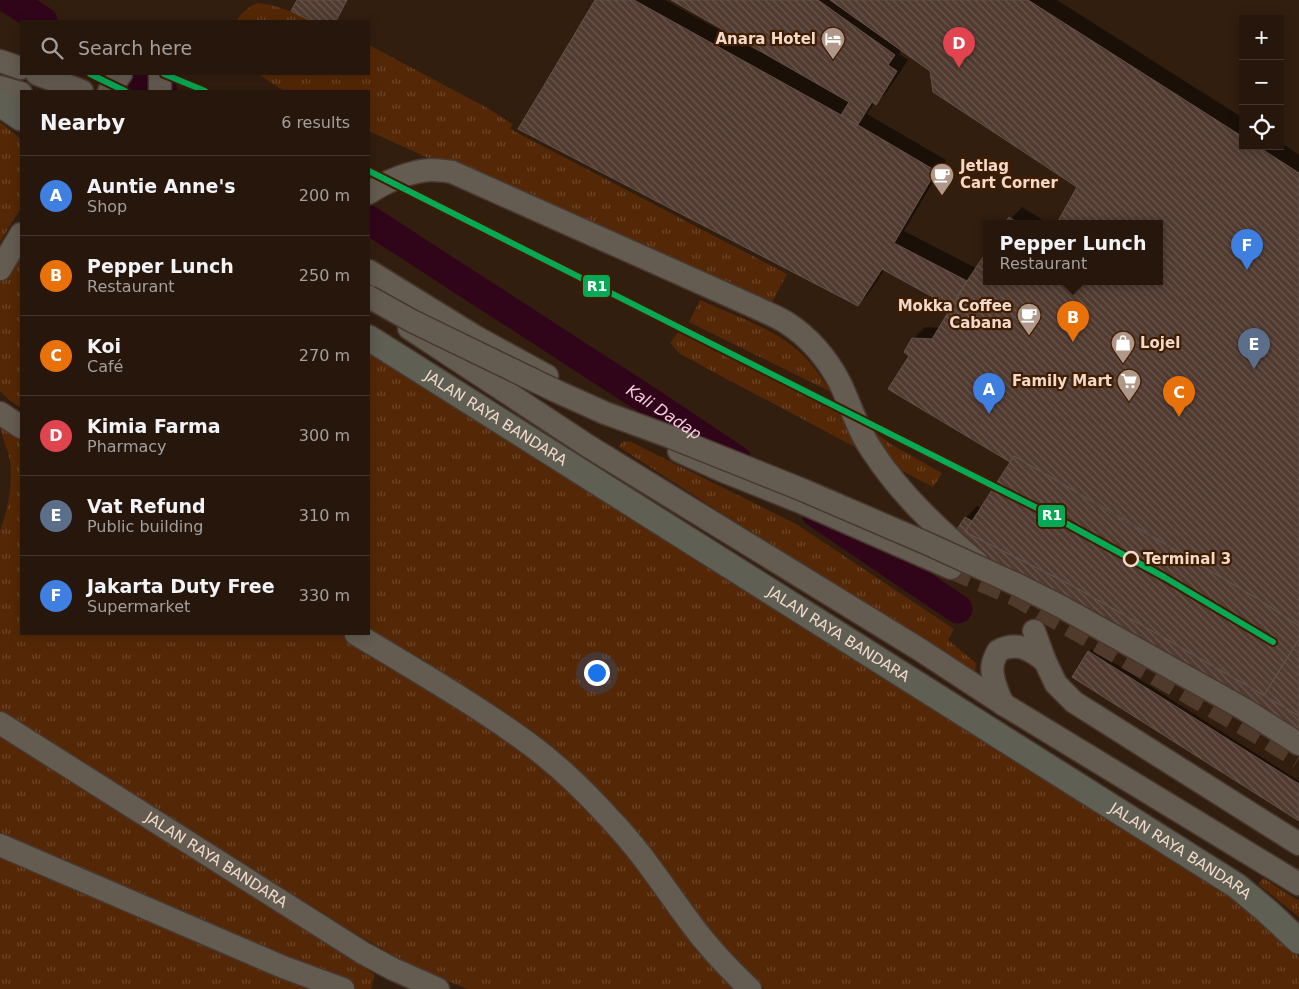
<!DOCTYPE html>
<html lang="en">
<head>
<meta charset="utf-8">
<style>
	body { margin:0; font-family:"DejaVu Sans",sans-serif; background:#2e1f14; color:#f1f3f6 }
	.controls { position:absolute; right:15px; top:15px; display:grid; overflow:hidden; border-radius:0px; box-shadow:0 2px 12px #0003 }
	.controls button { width:45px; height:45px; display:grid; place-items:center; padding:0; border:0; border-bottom:1px solid #42352c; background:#26160b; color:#f1f3f6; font:25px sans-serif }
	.you { position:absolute; left:596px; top:672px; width:18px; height:18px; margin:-12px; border:4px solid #fff; border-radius:50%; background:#1a73e8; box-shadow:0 0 0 8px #1a73e833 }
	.badge { display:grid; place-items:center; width:32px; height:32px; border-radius:50%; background:#af9889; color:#fff; font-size:16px; font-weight:700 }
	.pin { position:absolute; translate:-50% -41px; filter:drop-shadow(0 1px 2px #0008) }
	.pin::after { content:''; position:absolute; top:26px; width:18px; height:15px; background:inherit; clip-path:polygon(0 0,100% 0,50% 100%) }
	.popup { position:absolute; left:983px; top:220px; width:180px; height:65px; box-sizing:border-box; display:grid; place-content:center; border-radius:0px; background:#26160b; filter:drop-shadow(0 1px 4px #0005); font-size:16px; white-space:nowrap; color:#a49f9d }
	.popup b { font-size:19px; color:#f1f3f6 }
	.popup::after { content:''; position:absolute; left:50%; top:100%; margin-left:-10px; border:10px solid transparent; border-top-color:#26160b }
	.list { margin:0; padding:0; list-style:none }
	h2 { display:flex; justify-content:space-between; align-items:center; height:65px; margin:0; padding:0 20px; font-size:21px }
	h2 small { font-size:16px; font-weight:400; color:#a49f9d }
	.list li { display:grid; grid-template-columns:32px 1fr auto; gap:15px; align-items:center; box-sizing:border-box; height:80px; padding:0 20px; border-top:1px solid #42352c }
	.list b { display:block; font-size:19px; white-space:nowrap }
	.list p { margin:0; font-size:16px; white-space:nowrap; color:#a49f9d }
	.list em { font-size:16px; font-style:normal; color:#a49f9d }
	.icon { flex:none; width:28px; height:28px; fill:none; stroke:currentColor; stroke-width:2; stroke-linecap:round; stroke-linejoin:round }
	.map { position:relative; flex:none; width:1299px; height:989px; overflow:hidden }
	.search { position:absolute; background:#26160b; box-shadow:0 2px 12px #0003; left:20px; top:20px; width:350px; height:55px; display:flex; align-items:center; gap:12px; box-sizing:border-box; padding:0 18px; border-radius:0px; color:#a49f9d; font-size:19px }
	.panel { position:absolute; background:#26160b; box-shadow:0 2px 12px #0003; left:20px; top:90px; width:350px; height:545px; border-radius:0px }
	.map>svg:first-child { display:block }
	.grass { fill:url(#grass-tufts) }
	.shadow { fill:#0007; fill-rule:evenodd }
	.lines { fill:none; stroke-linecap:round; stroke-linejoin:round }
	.river { stroke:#30051a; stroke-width:29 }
	.building { fill:url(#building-back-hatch); stroke:#645148 }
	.secondary-tunnel { stroke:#4f3a2b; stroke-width:22; stroke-dasharray:22 11; stroke-linecap:butt }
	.secondary-casing { stroke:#48382f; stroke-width:25 }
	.primary-casing { stroke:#48382f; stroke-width:28 }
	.secondary { stroke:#645c51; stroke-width:22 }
	.primary { stroke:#5f5f54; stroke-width:25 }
	.secondary-bridge-casing { stroke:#48382f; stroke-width:25; stroke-linecap:butt }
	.secondary-bridge { stroke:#645c51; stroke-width:22 }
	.rail-1-casing { stroke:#401c01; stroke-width:10 }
	.rail-1 { stroke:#06aa56; stroke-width:6 }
	.stop-dot { fill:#401c01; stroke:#f2d9ca; stroke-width:2.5 }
	.labels { text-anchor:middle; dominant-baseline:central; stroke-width:4.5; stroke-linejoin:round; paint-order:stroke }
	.poi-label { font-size:15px; font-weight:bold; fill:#f2d9ca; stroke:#401c01; text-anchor:end }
	.street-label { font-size:15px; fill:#f2d9ca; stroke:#401c01 }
	.stop-label { font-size:15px; font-weight:bold; fill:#f2d9ca; stroke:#401c01; text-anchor:start }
	.water-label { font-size:16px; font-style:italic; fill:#f8cedf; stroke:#401c01 }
	.line-badge { stroke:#401c01; stroke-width:2 }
	.badge-label { font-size:14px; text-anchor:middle; font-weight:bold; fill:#fff }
</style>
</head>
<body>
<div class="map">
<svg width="1299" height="989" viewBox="0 0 1299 989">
	<defs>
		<pattern id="grass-tufts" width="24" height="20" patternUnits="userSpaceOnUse" patternTransform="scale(1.25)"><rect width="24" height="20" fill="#542806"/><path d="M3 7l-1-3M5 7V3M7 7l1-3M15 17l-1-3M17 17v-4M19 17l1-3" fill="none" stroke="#6d4729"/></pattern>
		<pattern id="building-back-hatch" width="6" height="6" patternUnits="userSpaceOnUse" patternTransform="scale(1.25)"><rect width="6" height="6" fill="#513b31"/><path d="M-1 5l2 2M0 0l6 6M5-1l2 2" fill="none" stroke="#6a574e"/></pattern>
	</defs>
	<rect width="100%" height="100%" fill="#321e0f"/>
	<path class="grass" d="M257 3C277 5 294 12 311 21H236C242 12 248 8 257 3Z
		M369 45 489 109 512 124 510 129 787 274 770 306 439 163 369 131V91H284L258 74H369Z
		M0 122 21 139V208L0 242Z
		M21 242V408L9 400 0 391V275Z
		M700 300C735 316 775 328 803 355 814 366 822 379 831 392L689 322Z
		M679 331 839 413 855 447 680 354 670 343Z
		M369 351 739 588 999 748 1243 904 1271 929 1299 956V989H765L755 981 713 934 653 854 566 760 508 715 369 630Z
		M8 423 21 431V634H344L494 728 548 769 595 813 741 989H468L428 974 363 938 0 711V531C8 509 13 484 10 461 8 449 2 438 0 427Z
		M872 430 892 445 942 473 933 487 891 465Z
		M623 441 631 442 796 524 954 629 948 640 976 663 974 676 619 447Z
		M0 735 261 898 375 975 371 989H0Z
		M1263 878 1299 901V917L1258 884Z"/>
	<path class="shadow" d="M596 0H665L759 52 760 50 673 0H1057L1243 118V146H1280V142L1299 155V750L1249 719 949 558 966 518 977 506 982 509 1012 462 890 388 911 355 913 339 925 327 940 328 953 307 885 269 869 293 858 305ZM901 49 932 70 1079 186 1059 223H1159V281H987L976 268 904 231 946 160 867 114 875 102 876 103 887 92 908 60 899 54Z
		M1022 207 1047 223H1007Z
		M1092 649 1299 781V820L1074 677Z"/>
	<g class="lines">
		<g class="river">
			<path d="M10 0 43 21"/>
			<path d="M132 74 163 91"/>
			<path id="s1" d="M369 220 653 404 737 460"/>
			<path d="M816 513 958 609"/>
		</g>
	</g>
	<path class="building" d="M297 0H347L336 21H311L291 11Z
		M595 0H634L841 115 936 171 894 243 967 281 951 307 882 269 858 306 518 129Z
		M671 0H818L895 55 888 65 897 71 876 105 872 102 857 126 841 115 849 102Z
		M830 0H1028L1243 137V146H1257L1299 173V626L1258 599 1110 511 1014 456 1010 462 888 389 909 356 904 352 912 338 932 339 967 281 987 251V281H1159V223H1057L1077 187 933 92 930 71Z
		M1009 217 1018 223H1005Z
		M1014 456 1258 599 1299 626V639L1264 695 1117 611 1069 584 965 532Z
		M965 517 972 521 965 532 1069 584 1117 611 1299 716V751L944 549Z
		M1299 639V716L1264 695Z
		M1088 651 1299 784V821L1072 677Z"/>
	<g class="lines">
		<path class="secondary-tunnel" d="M951 568 1015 595 1243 724 1299 758"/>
		<defs>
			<g id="secondary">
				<path d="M0 61 21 68"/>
				<path d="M37 74 82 91"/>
				<path d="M0 87 21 93"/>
				<path d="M109 91 121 74"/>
				<path d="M160 91V74"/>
				<path d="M369 193C384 182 413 170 432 170 439 170 445 171 452 172L757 308C767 313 778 317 787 323 810 338 828 360 840 383 851 406 858 431 873 452 901 495 939 530 978 563"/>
				<path d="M0 269 21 234"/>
				<path d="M369 271 476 337 547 376"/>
				<path d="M409 328 588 446 919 649 1003 704 1299 884"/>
				<path d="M0 413 21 427"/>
				<path d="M679 451 723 471 803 503 951 568"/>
				<path d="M1034 631 1045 661 1056 684 1074 702 1299 844"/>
				<path d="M356 634C414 669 473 703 528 743 558 765 586 792 611 820 642 852 665 889 692 925 709 948 729 969 750 989"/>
				<path d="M1003 704C998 694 990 675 993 663 994 659 996 655 998 651 1016 641 1030 649 1045 661"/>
				<path d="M1244 709 1299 744"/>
				<path id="s2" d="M0 723 363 953 393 969 438 989"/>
				<path d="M0 845 283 967 343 989"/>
			</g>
			<g id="primary">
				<path d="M0 104 21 118"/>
				<path id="s3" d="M369 338 1237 886 1268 912 1299 941"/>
			</g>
		</defs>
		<use href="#secondary" class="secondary-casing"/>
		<use href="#primary" class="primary-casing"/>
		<use href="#secondary" class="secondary"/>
		<use href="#primary" class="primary"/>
		<defs>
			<path id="secondary-bridge" d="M369 297 412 321 556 391 605 413 668 436 803 490 926 543 1018 585 1062 607 1244 709"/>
		</defs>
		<use href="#secondary-bridge" class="secondary-bridge-casing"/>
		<use href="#secondary-bridge" class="secondary-bridge"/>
		<defs>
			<path id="rail-1" d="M90 74 125 91
				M164 74 205 91
				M369 171 1047 513 1164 577 1273 642"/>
		</defs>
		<use href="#rail-1" class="rail-1-casing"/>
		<use href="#rail-1" class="rail-1"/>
	</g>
	<defs>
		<symbol id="hotel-pin" viewBox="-11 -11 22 30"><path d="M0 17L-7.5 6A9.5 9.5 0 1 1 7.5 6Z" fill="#af9889" stroke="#401c01"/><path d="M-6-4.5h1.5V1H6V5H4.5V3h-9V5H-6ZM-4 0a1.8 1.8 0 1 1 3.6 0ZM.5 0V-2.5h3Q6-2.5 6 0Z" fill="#fff"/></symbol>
		<symbol id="cafe-pin" viewBox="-11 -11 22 30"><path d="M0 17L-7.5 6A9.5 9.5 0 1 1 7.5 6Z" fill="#af9889" stroke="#401c01"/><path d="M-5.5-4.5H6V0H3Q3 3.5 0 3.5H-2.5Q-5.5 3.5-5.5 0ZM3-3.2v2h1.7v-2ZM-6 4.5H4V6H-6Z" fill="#fff"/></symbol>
		<symbol id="shop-pin" viewBox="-11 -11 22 30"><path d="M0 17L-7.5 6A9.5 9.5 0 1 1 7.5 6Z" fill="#af9889" stroke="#401c01"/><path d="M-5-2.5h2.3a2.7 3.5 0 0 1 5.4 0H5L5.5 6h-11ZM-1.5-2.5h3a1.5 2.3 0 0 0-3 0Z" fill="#fff"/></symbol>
		<symbol id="supermarket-pin" viewBox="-11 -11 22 30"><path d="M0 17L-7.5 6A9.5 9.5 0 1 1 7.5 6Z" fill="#af9889" stroke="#401c01"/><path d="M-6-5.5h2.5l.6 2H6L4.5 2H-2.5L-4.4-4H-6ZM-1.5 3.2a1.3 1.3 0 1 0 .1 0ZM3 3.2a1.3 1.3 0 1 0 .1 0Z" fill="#fff"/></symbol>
	</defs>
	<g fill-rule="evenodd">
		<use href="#hotel-pin" x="819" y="25" width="28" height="38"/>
		<use href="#cafe-pin" x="928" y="161" width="28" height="38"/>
		<use href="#cafe-pin" x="1015" y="301" width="28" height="38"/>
		<use href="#shop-pin" x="1109" y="329" width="28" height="38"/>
		<use href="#supermarket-pin" x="1115" y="367" width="28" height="38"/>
	</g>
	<circle class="stop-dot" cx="1131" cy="559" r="7"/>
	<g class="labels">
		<g class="poi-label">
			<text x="816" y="39">Anara Hotel</text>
			<text x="960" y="166" text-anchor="start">Jetlag<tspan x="960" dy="17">Cart Corner</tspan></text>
			<text x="1012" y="306">Mokka Coffee<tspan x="1012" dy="17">Cabana</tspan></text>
			<text x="1140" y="343" text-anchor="start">Lojel</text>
			<text x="1112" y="381">Family Mart</text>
		</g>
		<g class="street-label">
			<text stroke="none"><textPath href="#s3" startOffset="150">JALAN RAYA BANDARA</textPath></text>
			<text stroke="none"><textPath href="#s3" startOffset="555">JALAN RAYA BANDARA</textPath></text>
			<text stroke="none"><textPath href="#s3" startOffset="960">JALAN RAYA BANDARA</textPath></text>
			<text stroke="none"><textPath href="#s2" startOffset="256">JALAN RAYA BANDARA</textPath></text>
		</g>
		<g class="stop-label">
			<text x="1143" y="559">Terminal 3</text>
		</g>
		<g class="water-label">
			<text stroke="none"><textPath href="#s1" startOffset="352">Kali Dadap</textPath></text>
		</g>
	</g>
	<g class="line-badge">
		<rect x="582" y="274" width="29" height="24" rx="5" fill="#06aa56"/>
		<rect x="1037" y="504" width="29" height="24" rx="5" fill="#06aa56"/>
	</g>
	<g class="badge-label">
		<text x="597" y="291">R1</text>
		<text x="1052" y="520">R1</text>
	</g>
</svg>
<div class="controls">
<button>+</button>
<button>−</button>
<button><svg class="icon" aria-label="locate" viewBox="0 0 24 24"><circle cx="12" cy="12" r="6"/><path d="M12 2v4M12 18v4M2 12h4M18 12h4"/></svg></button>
</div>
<div class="you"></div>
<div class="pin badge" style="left:989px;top:414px;background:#3f7fe0">A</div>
<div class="pin badge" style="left:1073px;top:342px;background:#e8710a">B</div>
<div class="popup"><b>Pepper Lunch</b>Restaurant</div>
<div class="pin badge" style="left:1179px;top:417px;background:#e8710a">C</div>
<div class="pin badge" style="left:959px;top:68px;background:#e0444e">D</div>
<div class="pin badge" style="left:1254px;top:369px;background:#5c6f8a">E</div>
<div class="pin badge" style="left:1247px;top:270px;background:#3f7fe0">F</div>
<div class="search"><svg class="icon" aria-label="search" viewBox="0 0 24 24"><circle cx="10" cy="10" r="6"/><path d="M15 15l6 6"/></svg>Search here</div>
<section class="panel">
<h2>Nearby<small>6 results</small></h2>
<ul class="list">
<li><span class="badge" style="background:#3f7fe0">A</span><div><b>Auntie Anne's</b><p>Shop</p></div><em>200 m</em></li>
<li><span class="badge" style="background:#e8710a">B</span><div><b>Pepper Lunch</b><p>Restaurant</p></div><em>250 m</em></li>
<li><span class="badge" style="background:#e8710a">C</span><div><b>Koi</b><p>Café</p></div><em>270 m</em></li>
<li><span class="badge" style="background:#e0444e">D</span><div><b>Kimia Farma</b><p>Pharmacy</p></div><em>300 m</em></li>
<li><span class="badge" style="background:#5c6f8a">E</span><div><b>Vat Refund</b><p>Public building</p></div><em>310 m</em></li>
<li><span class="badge" style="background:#3f7fe0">F</span><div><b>Jakarta Duty Free</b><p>Supermarket</p></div><em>330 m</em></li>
</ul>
</section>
</div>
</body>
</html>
